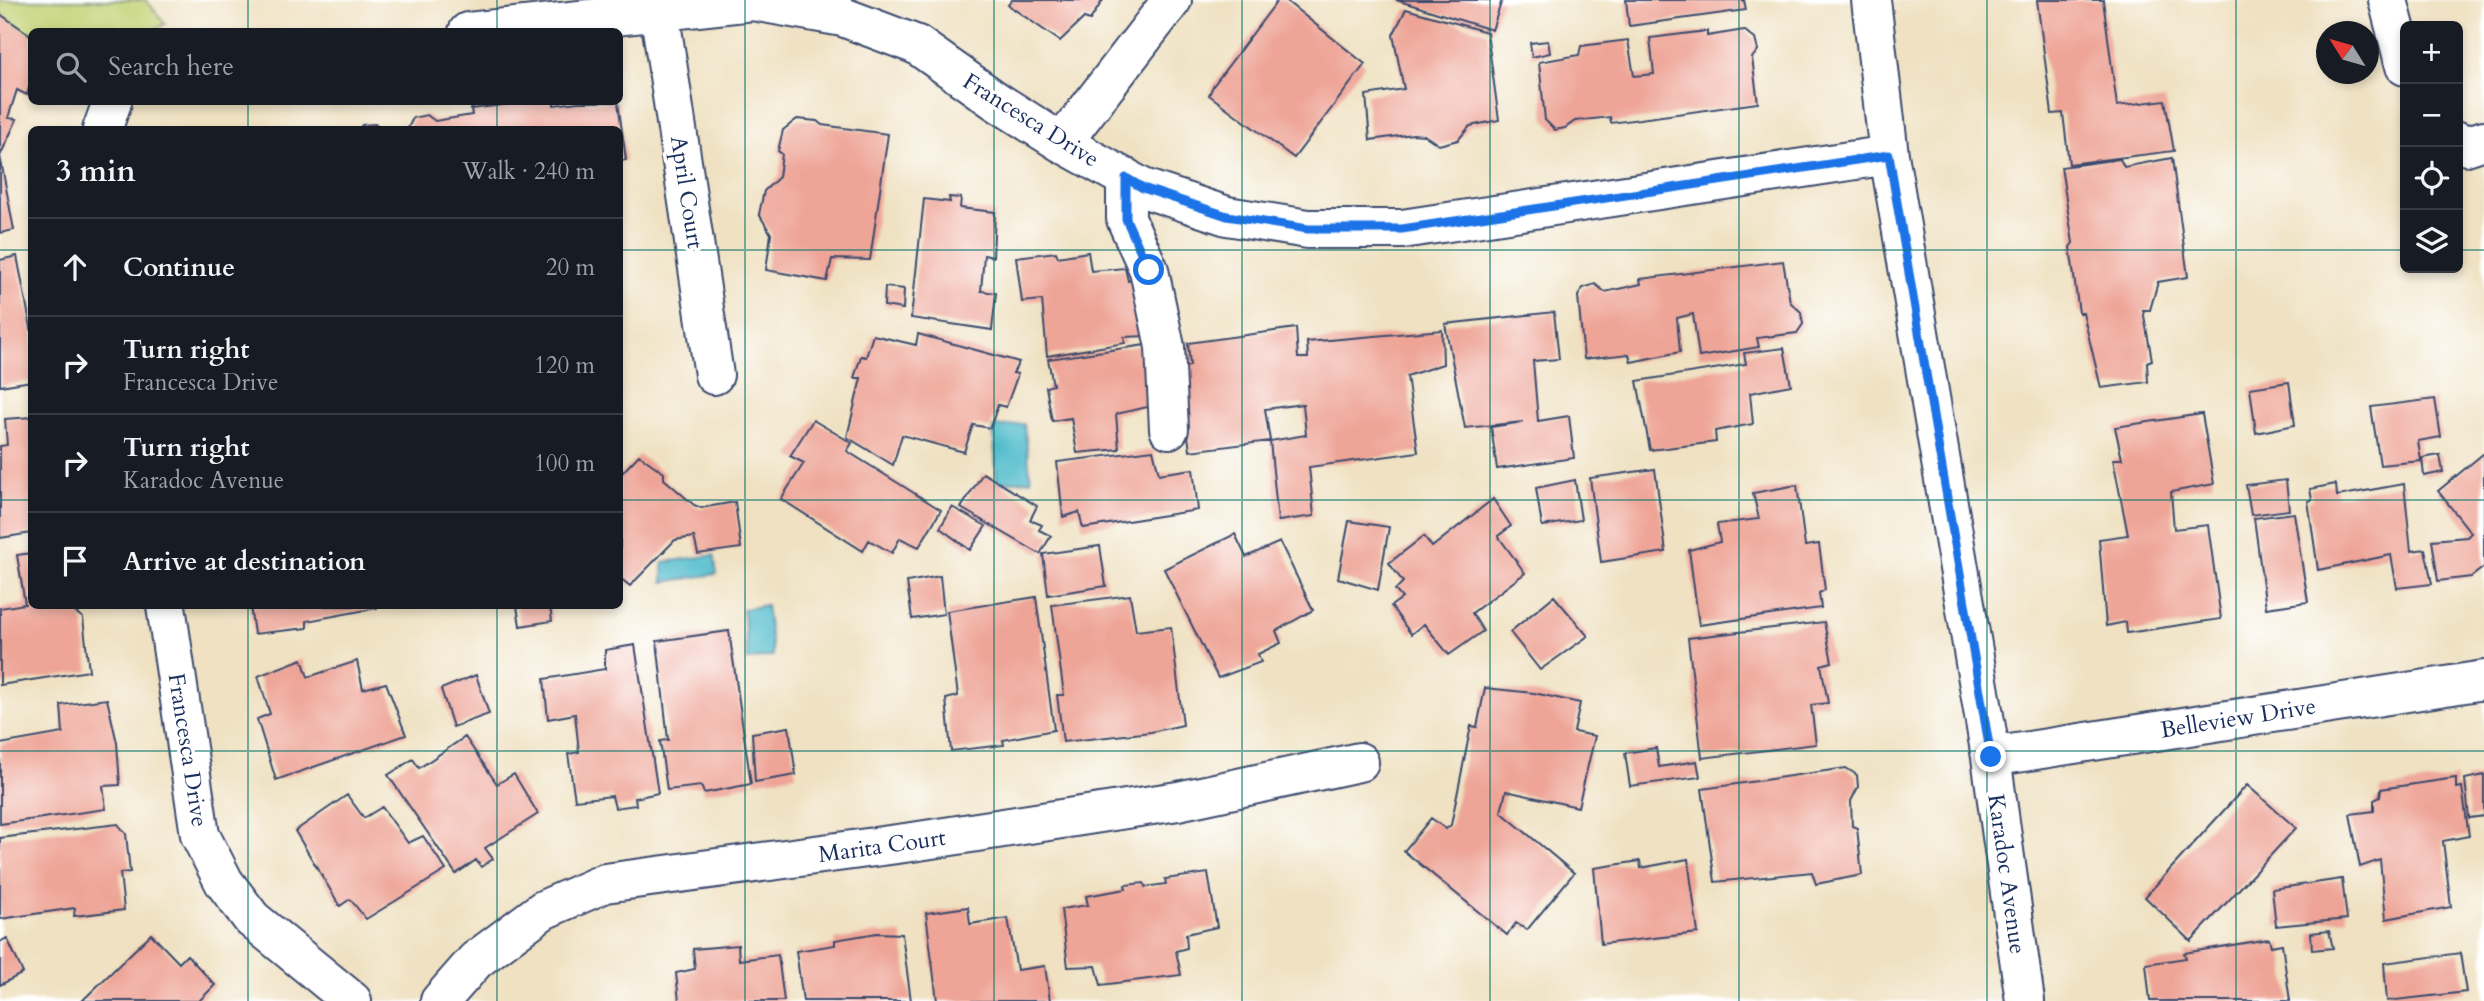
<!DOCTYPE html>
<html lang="en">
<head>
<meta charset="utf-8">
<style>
	body { margin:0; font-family:Cardo,serif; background:#242831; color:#f1f3f6 }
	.controls { position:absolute; right:21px; top:21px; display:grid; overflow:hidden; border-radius:10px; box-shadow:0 4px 10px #0003 }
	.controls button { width:63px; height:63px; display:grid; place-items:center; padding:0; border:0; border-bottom:2px solid #363941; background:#171b24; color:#f1f3f6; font:35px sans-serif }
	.compass { position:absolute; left:2316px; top:21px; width:63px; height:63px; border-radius:50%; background:#171b24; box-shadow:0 4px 10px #0003; rotate:307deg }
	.stop { position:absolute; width:21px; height:21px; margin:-16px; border:5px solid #1a73e8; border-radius:50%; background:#fff }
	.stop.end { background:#1a73e8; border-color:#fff; box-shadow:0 2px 7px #0008 }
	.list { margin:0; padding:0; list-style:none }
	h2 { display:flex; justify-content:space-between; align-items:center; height:91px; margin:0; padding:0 28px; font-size:30px }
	h2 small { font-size:23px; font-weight:400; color:#9ea1a6 }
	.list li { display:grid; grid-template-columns:46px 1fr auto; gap:21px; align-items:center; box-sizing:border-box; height:98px; padding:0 28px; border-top:2px solid #363941 }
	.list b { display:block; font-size:26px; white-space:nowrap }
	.list p { margin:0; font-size:23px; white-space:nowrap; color:#9ea1a6 }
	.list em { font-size:23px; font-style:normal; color:#9ea1a6 }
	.icon { flex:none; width:38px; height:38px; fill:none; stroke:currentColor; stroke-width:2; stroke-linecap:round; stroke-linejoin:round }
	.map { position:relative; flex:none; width:2484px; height:1001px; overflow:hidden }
	.search { position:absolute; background:#171b24; box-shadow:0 4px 10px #0003; left:28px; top:28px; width:595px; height:77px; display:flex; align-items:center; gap:18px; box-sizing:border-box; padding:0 24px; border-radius:10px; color:#9ea1a6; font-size:26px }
	.panel { position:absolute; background:#171b24; box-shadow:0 4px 10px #0003; left:28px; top:126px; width:595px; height:483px; border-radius:10px }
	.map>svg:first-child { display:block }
	.green { fill:#c2d173; stroke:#6e8068; stroke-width:2 }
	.water { fill:#50bbcb; stroke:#367594; stroke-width:2 }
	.building { fill:#eea496 }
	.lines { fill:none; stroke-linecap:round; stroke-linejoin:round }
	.minor-casing { stroke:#3b4a6d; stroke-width:42 }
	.minor { stroke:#fff; stroke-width:38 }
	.route { stroke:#1a73e8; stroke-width:9 }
	.grid { fill:none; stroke:#0f766e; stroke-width:2; stroke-opacity:0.55 }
	.labels { text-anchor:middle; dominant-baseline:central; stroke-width:7; stroke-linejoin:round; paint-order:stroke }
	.street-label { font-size:23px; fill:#1b2f5e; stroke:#fff }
</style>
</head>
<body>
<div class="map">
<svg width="2484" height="1001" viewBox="0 0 2484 1001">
	<rect width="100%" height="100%" fill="#fff"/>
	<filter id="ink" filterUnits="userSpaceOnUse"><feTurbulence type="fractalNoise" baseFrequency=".0143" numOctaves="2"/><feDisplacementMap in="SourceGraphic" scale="14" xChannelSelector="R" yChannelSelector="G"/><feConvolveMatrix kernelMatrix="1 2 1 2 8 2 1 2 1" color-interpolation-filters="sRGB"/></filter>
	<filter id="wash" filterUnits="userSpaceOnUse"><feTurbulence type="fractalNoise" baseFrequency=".00686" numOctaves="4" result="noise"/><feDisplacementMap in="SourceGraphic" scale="28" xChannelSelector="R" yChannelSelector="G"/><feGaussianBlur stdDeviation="1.57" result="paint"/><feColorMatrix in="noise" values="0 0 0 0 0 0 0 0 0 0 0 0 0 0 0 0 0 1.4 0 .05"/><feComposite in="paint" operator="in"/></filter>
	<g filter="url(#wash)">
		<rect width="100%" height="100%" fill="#efe1c1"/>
		<path class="green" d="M0 0H146L165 24 152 31 32 32 31 36 0 14Z"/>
		<path class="water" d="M1024 424 1031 480 997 482 993 427Z
			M714 555 717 574 663 582V562Z
			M766 605 773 656 748 660 743 609Z"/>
		<g id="blocks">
			<path class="building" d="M1012 0H1103L1090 20 1084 18 1060 41 1008 5Z
				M1278 0H1285L1365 64 1294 158 1209 95 1213 86Z
				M1396 0H1502L1492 30Z
				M1626 0H1744L1746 10 1629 26Z
				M2037 0H2103L2117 106 2165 100 2174 151 2069 164 2063 113 2052 114Z
				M1406 9 1487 32 1499 120 1470 126 1458 140 1439 145 1424 135 1413 134 1370 140 1366 95 1404 89 1393 35Z
				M0 14 32 36 31 80 27 95 17 90 8 118 17 119 0 156 14 230 0 233Z
				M1744 30 1755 39 1758 50 1752 58 1758 103 1611 123 1610 117 1575 121 1565 128 1555 130 1545 120 1539 62 1579 55 1581 46 1628 40 1634 76 1654 74 1650 38 1707 31V36Z
				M1548 41 1550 53 1532 57 1530 43Z
				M526 102H553L554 105 578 102H618L626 160 620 161V130H407L413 118 427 115 435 121 472 115 471 109Z
				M797 119 817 121 822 125 888 134 870 260 832 259 827 281 766 270 771 234 759 214 764 191 779 177 782 154 778 151 783 130Z
				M375 124 385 130H358L362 125Z
				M2172 158 2188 277 2158 282 2150 310H2143L2152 360 2147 362 2148 382 2101 388 2083 313H2079L2070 247 2073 243 2061 167 2120 159 2124 167Z
				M949 197 961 198 960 208 995 212 993 257 984 255 981 291 996 293 992 330 911 318 924 199 950 202Z
				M1056 252 1058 257 1088 252 1091 271 1125 268 1128 281 1136 279 1146 336 1124 337 1125 343 1047 356 1042 300 1022 302 1016 257Z
				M17 256 32 333V381L0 386V260Z
				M1783 261 1790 302 1801 312 1803 324 1797 333 1757 338 1759 347 1699 357 1693 314 1677 318 1680 352 1631 362 1629 354 1584 359 1578 296 1583 288 1595 284 1605 292 1641 284 1640 279Z
				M885 287 904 289 903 309 884 306Z
				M1554 312 1559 359 1533 361 1538 421 1569 416 1574 458 1497 469 1491 427 1523 422 1465 428 1445 324Z
				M1296 328 1298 358H1308L1307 342 1442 330 1443 364 1407 376 1418 452 1309 467 1314 516 1278 521 1270 441 1306 435 1303 404 1265 409 1270 441 1190 451 1179 368 1190 366 1188 343Z
				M918 334 1019 362 1013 373 1018 374 1006 407 998 405 990 428 973 425 964 452 902 435 893 465 847 437 861 378H854L861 356 866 357 873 335 916 345Z
				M1146 345 1152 406 1116 414 1119 449 1077 453 1071 418 1052 421 1046 387 1053 385 1048 359Z
				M1784 348 1791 385 1750 393 1753 424 1715 431 1716 442 1650 450 1637 381 1746 364 1744 353Z
				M2289 382 2295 425 2256 433 2250 388Z
				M2435 399 2441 437 2418 441 2421 461 2380 465 2371 407Z
				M2202 414 2214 484 2171 492 2174 529 2208 525 2221 619 2127 633 2126 622 2106 626 2099 539 2128 535 2113 459H2122L2115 427Z
				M32 417V533L0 538V446L7 445 5 419Z
				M813 420 852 443 847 451 941 510 919 547 900 538 892 553 869 540 863 551 781 499 804 463 790 456Z
				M1153 450 1159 474 1193 469 1198 510 1083 528 1079 512 1063 517 1057 462Z
				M2484 453V567L2471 577 2438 581 2432 540 2467 537 2471 533 2438 491Z
				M639 455 664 473V479L694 505 701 508 735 502 741 548 698 554 694 537 675 540 630 586 620 578V475Z
				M2440 455 2443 472 2424 476 2422 458Z
				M1655 469 1666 552 1601 562 1590 478Z
				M983 473 1037 506 1030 520 1042 525 1039 530 1051 536 1040 554 961 508Z
				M1575 480 1581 520 1542 526 1536 488Z
				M2286 480 2289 510 2251 515 2246 485Z
				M2336 484 2337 496 2404 484 2411 551 2425 549 2432 584 2397 588 2391 555 2318 570 2308 501 2312 500 2310 489Z
				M1797 485 1805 546 1819 544 1825 590 1819 593 1821 608 1699 625 1689 550 1720 542 1717 524 1759 519 1753 493Z
				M1493 499 1511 526 1498 536 1525 573 1472 613 1483 631 1449 655 1424 624 1411 634 1391 606 1402 598 1395 590 1403 582 1389 563 1424 536 1432 547Z
				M952 507 986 526 970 550 940 528Z
				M2294 513 2308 602 2266 608 2254 518Z
				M1349 521 1389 527 1378 590 1338 578Z
				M1235 534 1246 557 1280 542 1313 610 1276 631 1281 643 1258 654 1261 662 1218 678 1164 569Z
				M1100 546 1106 586 1048 595 1043 554Z
				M32 553V606H67L83 618 89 671 0 685V608L25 604 17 555Z
				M940 576 944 614 912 619 907 582Z
				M1130 595 1136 631 1171 627 1183 725 1151 732 1063 742 1057 695H1064L1052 605Z
				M1554 596 1588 636 1540 670 1510 632Z
				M1036 597 1054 730 1003 740 1004 745 951 751 946 699 958 696 947 611Z
				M250 606H377V608L307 621V628L254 634Z
				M517 606H550L552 621 520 626Z
				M1824 622 1832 662 1821 665 1828 703 1811 705 1816 744 1702 758 1688 638Z
				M729 631 751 784 704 793 701 786 667 790 660 741 668 740 657 641Z
				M635 645 658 793 635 798 636 805 615 808 612 796 575 800 568 754 579 752 575 714 548 719 544 679 605 669V650Z
				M302 659 308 677 357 661 363 689 386 683 406 735 276 780 257 719 270 714 258 676Z
				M476 675 489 714 453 727 441 689Z
				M1485 688 1534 693 1580 703 1574 732 1595 736 1578 807 1506 791 1501 812 1574 873 1527 930 1516 923 1507 935 1404 851 1431 818 1446 829 1451 825 1471 726 1477 727Z
				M107 699 117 743 120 785 103 786 106 809 0 824V744L63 733 61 705Z
				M789 727 796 775 755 782 752 733Z
				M465 737 497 784 514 774 538 814 485 848 493 859 481 867 476 860 456 874 388 775 413 759 419 768Z
				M1656 748 1659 767 1697 761 1700 777 1630 786 1625 753Z
				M1846 768 1857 775 1858 787 1851 801 1852 826 1857 828 1862 875 1816 884 1812 872 1715 882 1702 789Z
				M2484 775V816L2469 818 2465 779Z
				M2456 778V788L2462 787 2469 836 2443 841 2451 907 2386 919 2380 860 2360 867 2350 814 2374 811V800L2380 797 2381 789Z
				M2247 785 2296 828 2191 941 2145 897Z
				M347 795 364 818 382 807 408 843 423 836 446 870 366 919 350 899 340 906 295 831Z
				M118 824 126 834 130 872 120 873 124 910 74 916 75 908 0 919V838Z
				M1688 859 1698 933 1601 944 1594 868 1640 861 1641 868Z
				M1208 873 1217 927 1186 934 1187 948 1176 951 1181 975 1101 985 1096 966 1068 967 1061 909 1088 905 1086 896 1126 889 1125 885 1144 883 1145 887 1166 884 1165 879Z
				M2342 879 2347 919 2276 926 2272 889Z
				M968 907 970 924 1008 918 1017 970 1045 966 1050 1001H937L926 913Z
				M2329 931 2333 948 2312 950 2311 933Z
				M877 933 902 934 911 1001H803L796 951 835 945V940Z
				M151 934 179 963 187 955 215 985 199 1001H82Z
				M7 938 23 973 0 985V942Z
				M2269 939 2271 946 2282 944 2290 1001H2150L2146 964 2186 958 2184 953Z
				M738 945 739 960 778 955 784 1001H679L676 973 695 969 693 949Z
				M2460 953 2466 992 2387 1001 2384 963Z"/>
		</g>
	</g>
	<g filter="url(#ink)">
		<use href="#blocks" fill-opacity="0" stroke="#3b4a6d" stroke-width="2"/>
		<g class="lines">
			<defs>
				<path id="minor" d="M1871 0 1889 155 1991 757 2025 1001
					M2388 0 2405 66
					M659 9 714 375
					M468 32 753 1 843 17 917 45 996 101 1062 143 1143 188 1227 216 1308 229H1402L1889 155
					M102 130 112 102
					M2458 141 2466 146 2484 140
					M1062 143 1172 0
					M1126 178V219L1149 270 1165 347 1169 429
					M166 606 200 835 224 882 252 919 352 1001
					M1991 757 2484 680
					M440 1001 476 960 543 910 605 883 912 842 1178 801 1359 762"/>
			</defs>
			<use href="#minor" class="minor-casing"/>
			<use href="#minor" class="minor"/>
		</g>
	</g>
	<g class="lines" filter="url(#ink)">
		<path class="route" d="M1149 270 1126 219V178L1143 188 1227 216 1308 229H1402L1889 155 1991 757"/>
	</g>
	<path class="grid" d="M248 0V32M497 0V32M745 0V1001M994 0V1001M1242 0V1001M1490 0V1001M1739 0V1001M1987 0V1001M2236 0V1001M248 102V130M497 102V130M0 250H32M620 250H2405M2458 250H2484M0 500H32M620 500H2484M248 606V1001M497 606V1001M0 751H2484"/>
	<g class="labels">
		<g class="street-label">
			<text transform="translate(1031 120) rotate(32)">Francesca Drive</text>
			<text transform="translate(687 192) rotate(81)">April Court</text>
			<text transform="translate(2238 718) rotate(-9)">Belleview Drive</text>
			<text transform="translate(188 750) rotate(81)">Francesca Drive</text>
			<text transform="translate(882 846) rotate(-8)">Marita Court</text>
			<text transform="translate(2007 874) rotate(82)">Karadoc Avenue</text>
		</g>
	</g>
</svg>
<div class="controls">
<button>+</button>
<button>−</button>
<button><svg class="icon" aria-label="locate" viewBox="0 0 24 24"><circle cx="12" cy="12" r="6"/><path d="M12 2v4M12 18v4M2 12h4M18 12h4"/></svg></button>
<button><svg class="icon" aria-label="layers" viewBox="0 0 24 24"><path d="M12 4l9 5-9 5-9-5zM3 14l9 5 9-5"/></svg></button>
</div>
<svg class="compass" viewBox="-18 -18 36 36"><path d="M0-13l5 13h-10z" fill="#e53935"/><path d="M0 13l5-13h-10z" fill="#9ea1a6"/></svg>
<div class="stop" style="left:1149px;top:270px"></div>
<div class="stop end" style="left:1991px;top:757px"></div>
<div class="search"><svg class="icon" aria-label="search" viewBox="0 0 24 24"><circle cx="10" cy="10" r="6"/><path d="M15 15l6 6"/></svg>Search here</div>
<section class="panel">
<h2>3 min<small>Walk · 240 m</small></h2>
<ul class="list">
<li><svg class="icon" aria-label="ahead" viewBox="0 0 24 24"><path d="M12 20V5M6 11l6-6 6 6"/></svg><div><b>Continue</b></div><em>20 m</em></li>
<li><svg class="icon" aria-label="right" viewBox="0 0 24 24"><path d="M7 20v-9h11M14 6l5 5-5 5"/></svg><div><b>Turn right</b><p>Francesca Drive</p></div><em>120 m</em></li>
<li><svg class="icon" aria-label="right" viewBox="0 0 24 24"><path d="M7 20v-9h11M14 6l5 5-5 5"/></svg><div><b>Turn right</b><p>Karadoc Avenue</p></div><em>100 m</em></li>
<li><svg class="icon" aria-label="arrive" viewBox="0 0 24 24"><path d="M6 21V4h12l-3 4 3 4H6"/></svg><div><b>Arrive at destination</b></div></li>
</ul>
</section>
</div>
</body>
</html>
